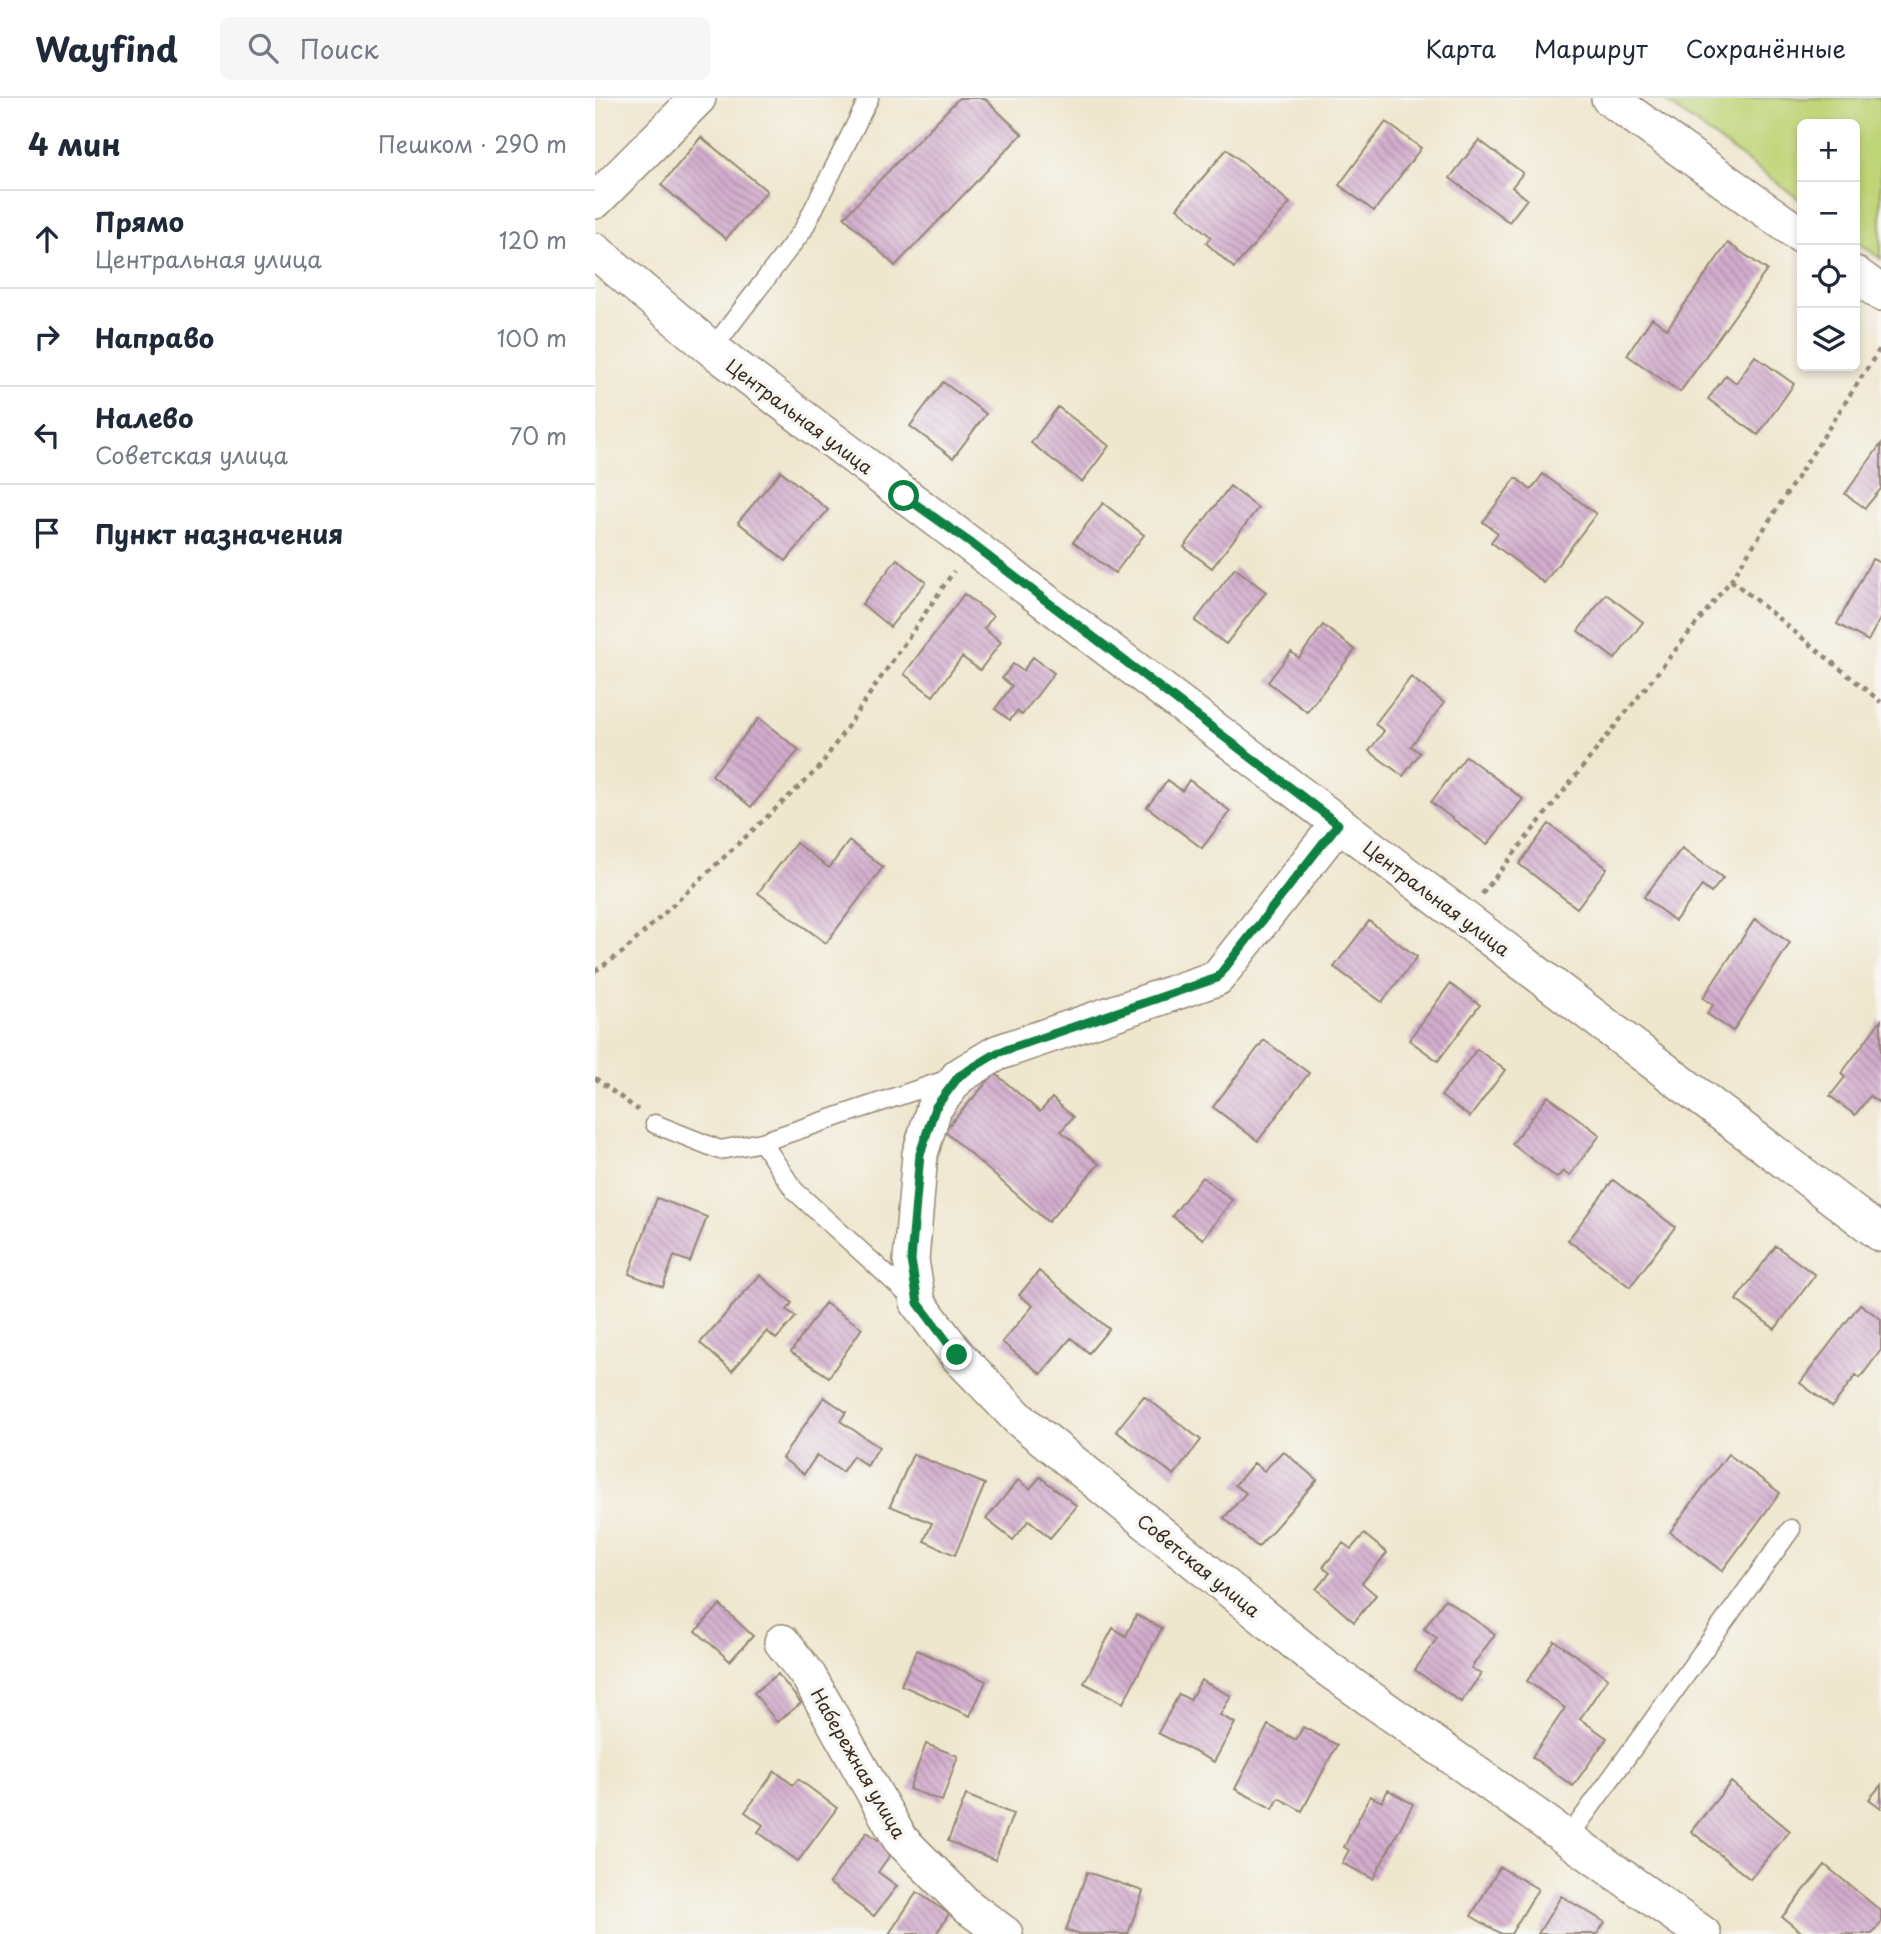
<!DOCTYPE html>
<html lang="ru">
<head>
<meta charset="utf-8">
<style>
	body { margin:0; font-family:"Playpen Sans",sans-serif; background:#f6f6f7; color:#1f2937 }
	.controls { position:absolute; right:21px; top:21px; display:grid; overflow:hidden; border-radius:10px; box-shadow:0 4px 10px #0003 }
	.controls button { width:63px; height:63px; display:grid; place-items:center; padding:0; border:0; border-bottom:2px solid #e0e1e3; background:#fff; color:#1f2937; font:35px sans-serif }
	.stop { position:absolute; width:21px; height:21px; margin:-16px; border:5px solid #0b8043; border-radius:50%; background:#fff }
	.stop.end { background:#0b8043; border-color:#fff; box-shadow:0 2px 7px #0008 }
	.list { margin:0; padding:0; list-style:none }
	h2 { display:flex; justify-content:space-between; align-items:center; height:91px; margin:0; padding:0 28px; font-size:30px }
	h2 small { font-size:23px; font-weight:400; color:#747a83 }
	.list li { display:grid; grid-template-columns:46px 1fr auto; gap:21px; align-items:center; box-sizing:border-box; height:98px; padding:0 28px; border-top:2px solid #e0e1e3 }
	.list b { display:block; font-size:26px; white-space:nowrap }
	.list p { margin:0; font-size:23px; white-space:nowrap; color:#747a83 }
	.list em { font-size:23px; font-style:normal; color:#747a83 }
	.icon { flex:none; width:38px; height:38px; fill:none; stroke:currentColor; stroke-width:2; stroke-linecap:round; stroke-linejoin:round }
	.map { position:relative; flex:none; width:1286px; height:1836px; overflow:hidden }
	header { display:flex; align-items:center; gap:42px; box-sizing:border-box; height:98px; padding:0 35px; background:#fff; border-bottom:2px solid #e0e1e3 }
	header strong { font-size:33px }
	nav { display:flex; gap:38px; margin-inline-start:auto; font-size:24px }
	.search { width:490px; height:63px; background:#f6f6f7; display:flex; align-items:center; gap:18px; box-sizing:border-box; padding:0 24px; border-radius:10px; color:#747a83; font-size:26px }
	main { display:flex }
	aside { flex:1; background:#fff }
	.map>svg:first-child { display:block }
	.grass { fill:#bfd477; stroke:#7d7f4a; stroke-width:2 }
	.building { fill:url(#building-back-hatch) }
	.lines { fill:none; stroke-linecap:round; stroke-linejoin:round }
	.lane-casing { stroke:#958876; stroke-width:21 }
	.street-casing { stroke:#958876; stroke-width:38 }
	.path { stroke:#958876; stroke-width:4.5; stroke-dasharray:5 5; stroke-linecap:butt }
	.lane { stroke:#fff; stroke-width:18 }
	.street { stroke:#fff; stroke-width:35 }
	.route { stroke:#0b8043; stroke-width:9 }
	.labels { text-anchor:middle; dominant-baseline:central; stroke-width:7; stroke-linejoin:round; paint-order:stroke }
	.street-label { font-size:18px; fill:#3b2a1e; stroke:#f6f6f2 }
</style>
</head>
<body>
<header>
<strong>Wayfind</strong>
<div class="search"><svg class="icon" aria-label="search" viewBox="0 0 24 24"><circle cx="10" cy="10" r="6"/><path d="M15 15l6 6"/></svg>Поиск</div>
<nav><a>Карта</a><a>Маршрут</a><a>Сохранённые</a></nav>
</header>
<main>
<aside>
<h2>4 мин<small>Пешком · 290 m</small></h2>
<ul class="list">
<li><svg class="icon" aria-label="ahead" viewBox="0 0 24 24"><path d="M12 20V5M6 11l6-6 6 6"/></svg><div><b>Прямо</b><p>Центральная улица</p></div><em>120 m</em></li>
<li><svg class="icon" aria-label="right" viewBox="0 0 24 24"><path d="M7 20v-9h11M14 6l5 5-5 5"/></svg><div><b>Направо</b></div><em>100 m</em></li>
<li><svg class="icon" aria-label="left" viewBox="0 0 24 24"><path d="M17 20v-9H6M10 6l-5 5 5 5"/></svg><div><b>Налево</b><p>Советская улица</p></div><em>70 m</em></li>
<li><svg class="icon" aria-label="arrive" viewBox="0 0 24 24"><path d="M6 21V4h12l-3 4 3 4H6"/></svg><div><b>Пункт назначения</b></div></li>
</ul>
</aside>
<div class="map">
<svg width="1286" height="1836" viewBox="0 0 1286 1836">
	<defs>
		<pattern id="building-back-hatch" width="6" height="6" patternUnits="userSpaceOnUse" patternTransform="scale(1.75)"><rect width="6" height="6" fill="#d2accd"/><path d="M-1 5l2 2M0 0l6 6M5-1l2 2" fill="none" stroke="#ac8ca6"/></pattern>
	</defs>
	<rect width="100%" height="100%" fill="#f6f6f2"/>
	<filter id="ink" filterUnits="userSpaceOnUse"><feTurbulence type="fractalNoise" baseFrequency=".0143" numOctaves="2"/><feDisplacementMap in="SourceGraphic" scale="14" xChannelSelector="R" yChannelSelector="G"/><feConvolveMatrix kernelMatrix="1 2 1 2 8 2 1 2 1" color-interpolation-filters="sRGB"/></filter>
	<filter id="wash" filterUnits="userSpaceOnUse"><feTurbulence type="fractalNoise" baseFrequency=".00686" numOctaves="4" result="noise"/><feDisplacementMap in="SourceGraphic" scale="28" xChannelSelector="R" yChannelSelector="G"/><feGaussianBlur stdDeviation="1.57" result="paint"/><feColorMatrix in="noise" values="0 0 0 0 0 0 0 0 0 0 0 0 0 0 0 0 0 1.4 0 .05"/><feComposite in="paint" operator="in"/></filter>
	<g filter="url(#wash)">
		<rect width="100%" height="100%" fill="#efe6ce"/>
		<path class="grass" d="M1066 0H1286V161L1260 142V26H1207V103Z"/>
		<g id="blocks">
			<path class="building" d="M364 0H389L427 36 300 168 249 119Z
				M791 24 826 50 779 113 744 87Z
				M106 39 172 93 131 141 66 87Z
				M884 42 928 75 917 89 932 101 914 124 855 80Z
				M632 51 695 105 639 170 611 145 616 139 582 110Z
				M1133 145 1172 172 1085 294 1032 257 1057 220 1072 231Z
				M1160 258 1199 286 1163 337 1113 301 1131 277 1141 285Z
				M348 284 391 316 358 360 315 328Z
				M463 309 514 348 487 384 436 345Z
				M1286 346V391L1270 410 1250 396Z
				M186 373 233 412 191 463 143 424Z
				M948 376 1001 416 949 485 896 444 903 435 888 424 921 380 936 392Z
				M635 388 663 410 617 470 589 449Z
				M508 405 549 437 520 475 478 444Z
				M302 461 331 484 295 529 267 506Z
				M1277 461 1286 465V519L1273 543 1242 526Z
				M640 470 671 494 631 546 600 523Z
				M369 496 398 518 389 531 406 544 385 572 367 559 338 598 309 576Z
				M1011 496 1048 524 1020 561 983 533Z
				M728 527 760 552 712 614 673 584 696 554 704 560Z
				M438 559 459 575 427 617 422 613 415 622 400 611 417 588 407 580 418 566 428 573Z
				M816 579 849 605 816 648 825 655 808 678 774 653 789 633 780 626Z
				M164 620 204 652 156 709 117 677Z
				M871 658 928 701 892 747 836 704Z
				M573 682 587 693 594 682 635 713 607 750 552 709Z
				M954 726 1012 770 982 810 924 766Z
				M254 743 288 769 231 845 163 795 201 745 234 770Z
				M1087 750 1128 780 1116 795 1107 788 1080 823 1049 799Z
				M1160 821 1195 845 1138 933 1112 916 1118 907 1108 900Z
				M774 823 822 859 787 904 739 869Z
				M855 886 885 907 843 963 814 942Z
				M1286 922V999L1283 1004 1275 998 1260 1017 1235 998 1250 979 1246 976Z
				M669 942 714 975 663 1043 618 1009Z
				M882 951 910 972 875 1019 846 998Z
				M400 975 445 1014 457 1000 478 1019 466 1033 504 1066 453 1124 349 1033Z
				M953 998 1005 1037 974 1078 968 1073 962 1080 917 1046Z
				M607 1079 637 1102 608 1141 577 1118Z
				M1018 1082 1080 1129 1035 1189 973 1142Z
				M62 1100 112 1119 95 1164 79 1158 68 1189 34 1176Z
				M1181 1148 1220 1177 1180 1231 1141 1202Z
				M444 1173 514 1231 494 1255 476 1240 446 1276 407 1244 438 1208 424 1197Z
				M165 1177 197 1205 192 1212 201 1219 181 1241 172 1233 137 1273 105 1245Z
				M230 1205 267 1230 234 1279 196 1254Z
				M1265 1206 1286 1221V1252L1265 1280 1261 1277 1237 1309 1205 1285Z
				M549 1298 606 1342 579 1377 521 1333Z
				M229 1299 251 1314 245 1323 284 1349 272 1368 258 1358 247 1374 222 1357 209 1376 187 1360Z
				M688 1353 722 1382 663 1449 629 1420 651 1395 640 1387 659 1365 669 1373Z
				M318 1356 390 1386 360 1457 329 1443 337 1425 295 1408Z
				M1133 1356 1185 1395 1127 1473 1075 1434Z
				M445 1379 482 1408 455 1440 434 1422 418 1442 391 1421 423 1382 435 1391Z
				M769 1436 792 1455 767 1485 781 1497 759 1524 721 1491 735 1475 728 1469 748 1445 756 1451Z
				M850 1501 900 1536 876 1570 886 1576 866 1604 820 1572 842 1540 829 1531Z
				M125 1507 158 1538 135 1563 101 1533Z
				M541 1517 567 1530 528 1605 489 1585 518 1530 531 1538Z
				M960 1543 1013 1580 985 1621 1012 1640 978 1688 937 1659 970 1610 932 1583Z
				M322 1552 391 1583 375 1618 306 1587Z
				M183 1576 206 1605 182 1624 159 1595Z
				M606 1582 636 1598 625 1617 640 1625 619 1664 563 1635 584 1596 595 1602Z
				M673 1627 701 1642 708 1629 742 1647 707 1713 684 1700 678 1711 640 1691Z
				M331 1646 363 1658 347 1703 314 1691Z
				M180 1673 198 1687 203 1681 242 1710 203 1763 163 1734 168 1727 150 1714Z
				M1136 1684 1195 1733 1155 1781 1096 1733Z
				M1286 1687V1710L1274 1701Z
				M793 1692 818 1706 778 1781 747 1765 754 1752 749 1749 775 1698 787 1704Z
				M371 1697 418 1716 400 1762 353 1743Z
				M272 1734 298 1753 283 1774 302 1788 279 1818 234 1785Z
				M1230 1767 1286 1813V1825L1277 1836H1209L1187 1819Z
				M905 1769 943 1791 916 1836H907L876 1818Z
				M492 1774 548 1793 533 1836H482L471 1832Z
				M322 1794 354 1816 341 1836H294Z
				M966 1798 1010 1824 1002 1836H943Z"/>
		</g>
	</g>
	<g filter="url(#ink)">
		<use href="#blocks" fill-opacity="0" stroke="#958876" stroke-width="2"/>
		<g class="lines">
			<defs>
				<path id="lane" d="M117 251 208 132 274 0
					M60 1026 125 1052 167 1044 357 980
					M167 1044 199 1092 319 1202
					M973 1740 1196 1431"/>
				<path id="street" d="M1014 0 1207 138
					M0 103 103 0
					M0 153 117 251 1286 1136
					M1260 176 1286 195
					M743 726 622 880 402 955 364 978 339 1010 325 1056 316 1162 323 1205 362 1257 424 1321 729 1568 1108 1836
					M187 1544 214 1579 305 1741 372 1808 410 1836"/>
			</defs>
			<use href="#lane" class="lane-casing"/>
			<use href="#street" class="street-casing"/>
			<path class="path" d="M1136 482 1286 604
				M887 796 1136 482 1286 249
				M0 873 28 854 224 670 359 473
				M0 980 43 1012"/>
			<use href="#lane" class="lane"/>
			<use href="#street" class="street"/>
		</g>
	</g>
	<g class="lines" filter="url(#ink)">
		<path class="route" d="M309 398 377 446 743 726 622 880 402 955 364 978 340 1010 325 1056 316 1162 323 1205 362 1257"/>
	</g>
	<g class="labels">
		<g class="street-label">
			<text transform="translate(205 318) rotate(37)">Центральная улица</text>
			<text transform="translate(842 800) rotate(37)">Центральная улица</text>
			<text transform="translate(604 1467) rotate(39)">Советская улица</text>
			<text transform="translate(264 1665) rotate(60)">Набережная улица</text>
		</g>
	</g>
</svg>
<div class="controls">
<button>+</button>
<button>−</button>
<button><svg class="icon" aria-label="locate" viewBox="0 0 24 24"><circle cx="12" cy="12" r="6"/><path d="M12 2v4M12 18v4M2 12h4M18 12h4"/></svg></button>
<button><svg class="icon" aria-label="layers" viewBox="0 0 24 24"><path d="M12 4l9 5-9 5-9-5zM3 14l9 5 9-5"/></svg></button>
</div>
<div class="stop" style="left:309px;top:398px"></div>
<div class="stop end" style="left:362px;top:1257px"></div>
</div>
</main>
</body>
</html>
